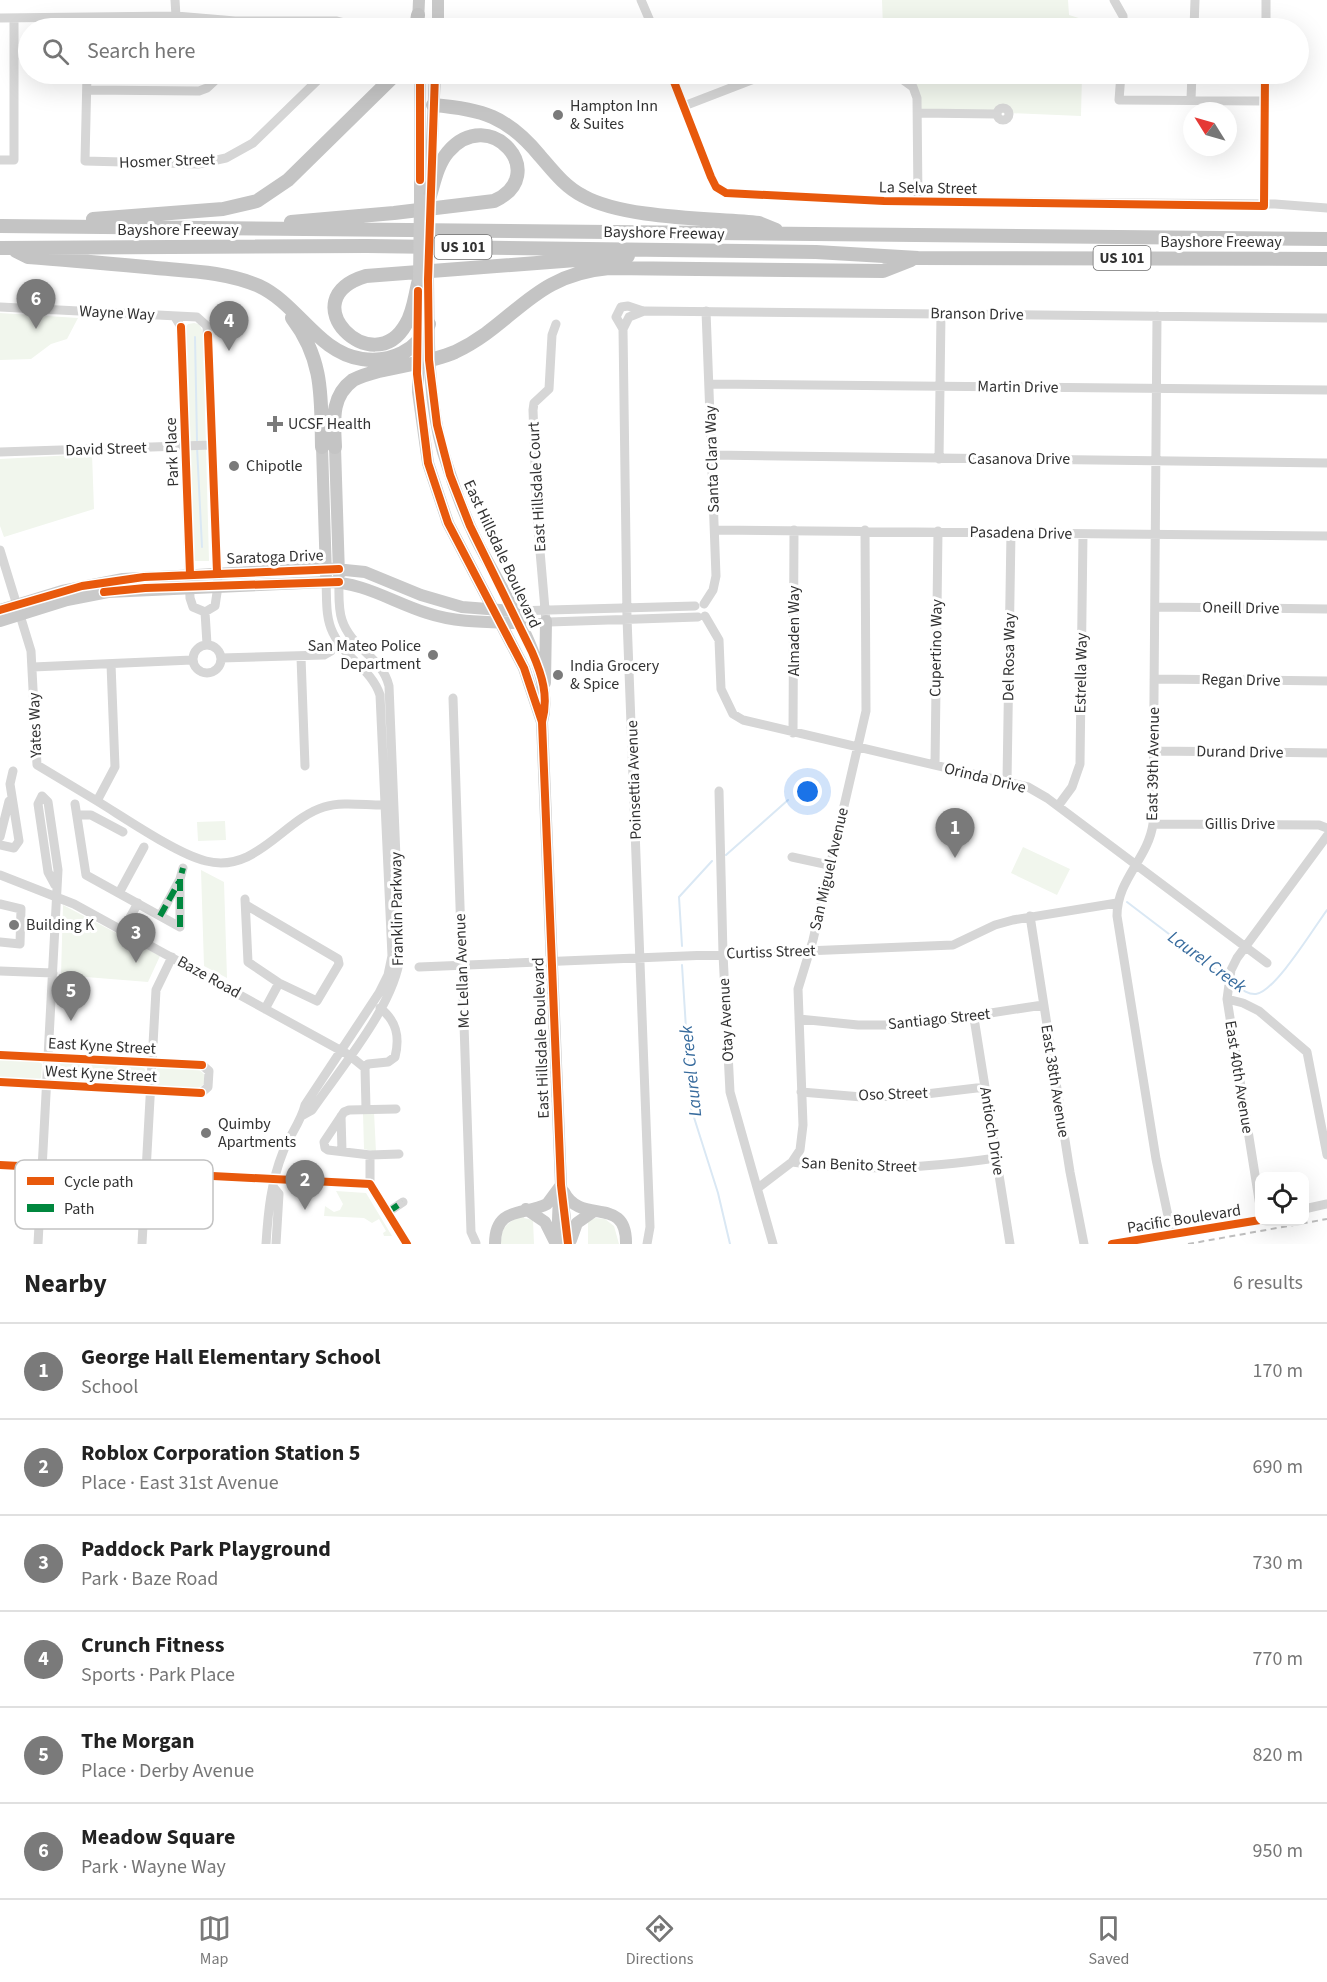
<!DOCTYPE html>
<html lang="en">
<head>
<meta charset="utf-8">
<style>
	body { margin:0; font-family:"Source Sans 3",sans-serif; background:#f2f2f2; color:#222 }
	.controls { position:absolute; right:18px; bottom:18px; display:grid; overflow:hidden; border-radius:12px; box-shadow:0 6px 24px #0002 }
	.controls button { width:54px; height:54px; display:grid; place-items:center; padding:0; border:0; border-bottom:2px solid #e0e0e0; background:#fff; color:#222; font:30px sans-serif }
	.compass { position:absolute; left:1183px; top:102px; width:54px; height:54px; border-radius:50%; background:#fff; box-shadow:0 6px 24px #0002; rotate:307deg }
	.you { position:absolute; left:808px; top:792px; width:21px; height:21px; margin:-15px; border:4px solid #fff; border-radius:50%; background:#1a73e8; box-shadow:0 0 0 9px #1a73e833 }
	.badge { display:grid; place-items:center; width:39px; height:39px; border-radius:50%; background:#7a7a7a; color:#fff; font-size:20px; font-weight:700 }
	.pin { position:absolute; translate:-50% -50px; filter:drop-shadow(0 2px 3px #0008) }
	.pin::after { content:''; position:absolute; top:32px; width:21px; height:18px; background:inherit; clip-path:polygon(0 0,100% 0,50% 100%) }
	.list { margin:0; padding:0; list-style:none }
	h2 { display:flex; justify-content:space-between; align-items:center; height:78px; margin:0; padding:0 24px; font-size:26px }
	h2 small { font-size:20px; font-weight:400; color:#767676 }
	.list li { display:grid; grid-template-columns:39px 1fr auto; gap:18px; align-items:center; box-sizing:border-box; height:96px; padding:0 24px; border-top:2px solid #e0e0e0 }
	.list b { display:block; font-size:22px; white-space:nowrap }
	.list p { margin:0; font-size:20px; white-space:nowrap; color:#767676 }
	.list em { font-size:20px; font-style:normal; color:#767676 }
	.icon { flex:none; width:33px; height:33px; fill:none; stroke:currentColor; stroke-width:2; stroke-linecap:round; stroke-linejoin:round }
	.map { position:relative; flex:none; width:1327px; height:1244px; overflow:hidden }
	.search { position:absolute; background:#fff; box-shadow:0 6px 24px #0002; left:18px; right:18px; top:18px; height:66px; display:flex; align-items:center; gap:15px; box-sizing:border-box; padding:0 21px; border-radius:33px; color:#767676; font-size:22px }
	.sheet { height:654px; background:#fff }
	nav { display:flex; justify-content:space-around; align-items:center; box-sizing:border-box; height:84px; border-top:2px solid #e0e0e0; background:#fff; font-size:16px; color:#767676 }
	nav a { display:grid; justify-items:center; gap:3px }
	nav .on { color:#7a7a7a }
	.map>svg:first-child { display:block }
	.green { fill:#f1f6ed }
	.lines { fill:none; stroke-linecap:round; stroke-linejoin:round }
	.stream { stroke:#dae8f4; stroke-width:2 }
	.minor { stroke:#d6d6d6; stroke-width:9 }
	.major { stroke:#c9c9c9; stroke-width:12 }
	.highway { stroke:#c4c4c4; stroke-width:14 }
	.rail { stroke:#bebebe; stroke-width:2; stroke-dasharray:6 4.5; stroke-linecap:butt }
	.major-bridge { stroke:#c9c9c9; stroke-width:12 }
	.quiet { stroke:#00873e; stroke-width:6; stroke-dasharray:12 6; stroke-linecap:butt }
	.cycleway-casing { stroke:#fff; stroke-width:11 }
	.cycleway { stroke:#e8590c; stroke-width:8 }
	.poi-dot { fill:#7a7a7a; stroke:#fff; stroke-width:2 }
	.labels { text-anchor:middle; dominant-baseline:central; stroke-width:6; stroke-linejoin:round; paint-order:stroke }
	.shield { fill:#fff; stroke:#707070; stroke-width:1.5 }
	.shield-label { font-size:15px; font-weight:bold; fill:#323232 }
	.poi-label { font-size:16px; fill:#323232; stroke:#fff; text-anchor:start }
	.street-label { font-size:16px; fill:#323232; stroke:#fff }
	.water-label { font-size:18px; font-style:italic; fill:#376b9d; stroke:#fff }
	.key { fill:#fff; stroke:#c2c2c2; stroke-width:1.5 }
	.key-label { font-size:16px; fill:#323232 }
</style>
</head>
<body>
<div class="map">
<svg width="1327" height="1244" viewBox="0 0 1327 1244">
	<rect width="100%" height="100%" fill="#fff"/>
	<path class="green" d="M882 0H1068L1069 15 1082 19V28H883Z
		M896 74H1082L1081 116 1009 113 919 114V98Z
		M0 313 78 318 67 339 51 344 31 359 0 360Z
		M194 323 199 324 203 332 209 561H193L184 330 188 324Z
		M92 454 94 509 4 537 0 526V459Z
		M225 821 226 840 198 841 197 822Z
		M1023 847 1070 869 1057 895 1011 873Z
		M201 870 224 882 227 978 204 966Z
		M63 905 160 956 148 982 61 975Z
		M0 1058 36 1060 42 1064 41 1078 35 1082 0 1080Z
		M57 1061 139 1065 145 1069 144 1083 139 1087 56 1082 51 1079 52 1064Z
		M161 1066 197 1068 204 1074V1084C195 1093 165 1091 155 1084V1070Z
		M374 1112 376 1152 364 1149 363 1113Z
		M336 1191 366 1193 392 1236H384L383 1233 386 1231 379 1219 372 1223 364 1218 324 1216 325 1206 334 1212 340 1210 343 1204Z
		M524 1215V1218L533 1220 534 1244H500C501 1226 508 1222 524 1215Z
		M596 1218 605 1219 614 1226 619 1244H588V1220Z"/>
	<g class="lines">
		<path class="stream" d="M195 337 197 441
			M197 447 202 547
			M726 855 788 800
			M1127 902 1228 979
			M682 946 679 897 712 861
			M682 965 691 1108 718 1193 730 1244
			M1232 982C1239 987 1247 995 1256 994 1275 992 1315 926 1327 910"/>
		<path class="minor" d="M175 0 176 16
			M641 0 653 28
			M1114 0 1123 16V28
			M0 18 176 16 235 21H337L353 25 352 28
			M1194 28 1195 0
			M1266 28V0
			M87 74 85 161 198 164 226 158 253 143 324 74
			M671 74 711 177 716 187 726 193 884 201 1275 204 1327 208
			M895 74 913 87 917 98 918 201
			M1121 74 1119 100 1264 101
			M87 90 199 91 207 88 222 74
			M1191 99 1192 74
			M684 106 767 74
			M997 114a6 6 0 1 1 12 0a6 6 0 1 1-12 0Z
			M919 113 996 114
			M0 160H14V18
			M1264 206 1265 74
			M0 307 197 317
			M1157 316 1153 824C1148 859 1117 879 1117 916L1156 1159 1172 1235
			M175 317 181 327 190 598 193 607 205 612 215 606 218 586 207 326 197 317
			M623 329 616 317 621 307 628 306 643 311
			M709 384 1327 390
			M0 452 212 445
			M711 455 1327 463
			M939 459 941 314
			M715 530 1327 536
			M0 550 31 651 37 765 97 801 115 767 111 664
			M704 604 713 590 716 576 706 311
			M1156 607 1327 609
			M513 611 695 606
			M205 612 207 644
			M705 616 719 640 721 689 733 714 743 720 1028 787 1047 798 1267 963
			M546 621 537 516 533 410 534 403 549 389 552 335 556 324
			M519 623 698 617
			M193 659a14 14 0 1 1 28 0a14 14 0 1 1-28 0Z
			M301 657 305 766
			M221 658 324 655 331 651 338 642
			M33 667 192 660
			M1154 679 1327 681
			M453 698 471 1232 476 1243
			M793 733 794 530
			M1153 751 1327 753
			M935 765 938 531
			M1007 781 1011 532
			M719 791 723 954 730 1092 773 1244
			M97 801C125 818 177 854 206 861 256 874 284 819 324 807 344 801 368 806 389 805
			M75 804 86 875 180 927V879L183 868
			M1058 806 1072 787 1080 764 1083 534
			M77 815H91L123 832
			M1153 824 1319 825 1327 828
			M0 837 9 801
			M0 845 14 848 19 841 10 784 13 771
			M792 857 829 865
			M0 875 74 904 349 1055 365 1068 366 1109
			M119 893 144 847
			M245 899 248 962 279 983 317 1001 339 964 338 959 246 905
			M0 904 21 909 20 944 0 942
			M160 916 179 881
			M1030 916 1070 1172 1084 1244
			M123 930 138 903
			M419 967 953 945 995 925 1013 920 1117 903
			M0 971 53 973
			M1227 999 1243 1003 1259 1011 1307 1052 1327 1155
			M265 1009 279 983
			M974 1018 1010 1244
			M799 1019 858 1025H912L1043 1005
			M0 1055 202 1065 209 1071 208 1087 201 1093 0 1082
			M365 1068 368 1064 388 1062 395 1057C400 1037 397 1021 380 1008
			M801 1092 862 1097 909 1096 985 1087
			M396 1109 349 1110 344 1112 324 1142 325 1148 328 1150 370 1155 399 1154
			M303 1115 312 1110C340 1069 395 1005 400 956L389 686C382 657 351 648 342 620 338 608 339 595 339 582
			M341 1116 342 1151
			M792 1162C864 1172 925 1168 996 1158
			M0 1165 370 1184 407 1244
			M370 1184V1155
			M274 1188 279 1194 276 1244
			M758 1188 792 1162 800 1150 803 1125 798 989 813 940 866 711 865 530
			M1260 1206 1227 999 1231 970 1237 958 1327 836
			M1304 1209 1327 1204
			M388 1212 403 1202
			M38 1244 58 870 48 802 42 796 38 804 48 872 55 885
			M142 1244 156 990 172 957
			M266 1244C268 1212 271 1182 283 1152 289 1136 301 1122 305 1105L379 993 388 975 392 956 380 695C371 668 344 658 333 633 325 617 327 598 326 582
			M647 1244 650 1227 627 618 623 329 629 317 644 311 1327 318
			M1112 1244 1260 1220"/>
		<path class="major" d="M418 23 419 0
			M438 28V0
			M420 74V199
			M430 186 435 74
			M428 280C429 337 427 396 443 452 452 481 462 510 475 537 498 585 557 669 542 722L561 1185 568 1244
			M418 299V392L428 463 448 523 524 668 542 722
			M322 447 326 575
			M335 447 339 575
			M0 610 62 591 123 579 325 568 365 572 421 595 462 607 513 611
			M0 621 67 600 108 592 326 582C364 582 392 602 427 613 457 623 488 622 519 623
			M545 683 546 621
			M564 1192C581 1226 627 1194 626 1244
			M526 1209 545 1222 554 1240
			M571 1240 577 1223 594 1211
			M495 1244C495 1205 525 1216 547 1204L561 1185
			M557 1244 559 1195"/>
		<path class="highway" d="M416 28 418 15
			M433 105C482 109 507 116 540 156 553 171 565 187 583 196 624 219 710 218 759 223L776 230
			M93 219 223 209 257 201 288 180 396 74
			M291 222 394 213 494 201C552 175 490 103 448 152 437 165 434 183 429 199
			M0 226 1327 239
			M0 248 367 246 816 252 918 258 1327 259
			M16 251 28 257C71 260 113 264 156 268 190 271 227 272 259 286 298 304 318 353 362 359 390 363 418 351 429 324
			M419 280C415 294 414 311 406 324 373 383 289 299 366 276L628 256
			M292 318C324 360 321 398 322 447
			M335 447C334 422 330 397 353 380 385 365 423 366 455 352 516 323 531 275 609 268L883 271 911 260"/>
		<path class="rail" d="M1188 1244 1327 1219"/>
		<path class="major-bridge" d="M419 280 420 199
			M428 280 429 199"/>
		<path class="quiet" d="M160 916 179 882
			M180 927V879L183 868
			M388 1212 403 1202"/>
		<defs>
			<path id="cycleway" d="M420 74V180
				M435 74 428 280 429 360 437 425 450 475 470 526 532 652C542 675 549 696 542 722L561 1185 568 1244
				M671 74 711 177 716 187 726 193 884 201 1264 206 1265 74
				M418 291 417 374 428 463 448 523 524 668 542 722
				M181 327 190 574
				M208 335 217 572
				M104 592 145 588 339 582
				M0 610 82 586 144 577 339 569
				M0 1055 202 1065
				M0 1082 201 1093
				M0 1165 370 1184 407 1244
				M1112 1244 1260 1220"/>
		</defs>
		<use href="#cycleway" class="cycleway-casing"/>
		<use href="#cycleway" class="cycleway"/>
	</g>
	<g class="poi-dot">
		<circle cx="558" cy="115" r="6"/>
		<path d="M272 415h6v6h6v6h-6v6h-6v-6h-6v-6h6z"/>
		<circle cx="234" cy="466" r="6"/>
		<circle cx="433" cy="655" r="6"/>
		<circle cx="558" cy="675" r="6"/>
		<circle cx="14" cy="925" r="6"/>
		<circle cx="206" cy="1133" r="6"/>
	</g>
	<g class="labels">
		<g class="shield">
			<rect x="434.5" y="235" width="57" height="24" rx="4.5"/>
			<rect x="1093.5" y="246" width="57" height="24" rx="4.5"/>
		</g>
		<g class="shield-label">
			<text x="463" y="247">US 101</text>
			<text x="1122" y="258">US 101</text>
		</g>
		<g class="poi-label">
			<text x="570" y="106">Hampton Inn<tspan x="570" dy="18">&amp; Suites</tspan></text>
			<text x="288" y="424">UCSF Health</text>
			<text x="246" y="466">Chipotle</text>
			<text x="421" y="646" text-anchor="end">San Mateo Police<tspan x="421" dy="18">Department</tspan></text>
			<text x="570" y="666">India Grocery<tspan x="570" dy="18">&amp; Spice</tspan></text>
			<text x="26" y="925">Building K</text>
			<text x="218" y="1124">Quimby<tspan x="218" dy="18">Apartments</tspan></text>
		</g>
		<g class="street-label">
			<text transform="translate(167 161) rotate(-2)">Hosmer Street</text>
			<text transform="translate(928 188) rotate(1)">La Selva Street</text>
			<text x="178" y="230">Bayshore Freeway</text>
			<text transform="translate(664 233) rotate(1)">Bayshore Freeway</text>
			<text x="1221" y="242">Bayshore Freeway</text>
			<text transform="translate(117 313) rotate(3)">Wayne Way</text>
			<text transform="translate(977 314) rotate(1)">Branson Drive</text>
			<text transform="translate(1018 387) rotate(1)">Martin Drive</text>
			<text transform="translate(106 449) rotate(-2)">David Street</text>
			<text transform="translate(172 452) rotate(-92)">Park Place</text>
			<text transform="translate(712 459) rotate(-92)">Santa Clara Way</text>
			<text x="1019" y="459">Casanova Drive</text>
			<text transform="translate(537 487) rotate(-93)">East Hillsdale Court</text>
			<text transform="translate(1021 533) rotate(1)">Pasadena Drive</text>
			<text transform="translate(502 554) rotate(65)">East Hillsdale Boulevard</text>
			<text transform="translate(275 557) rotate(-2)">Saratoga Drive</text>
			<text transform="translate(1241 608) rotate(1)">Oneill Drive</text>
			<text transform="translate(794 631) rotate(-90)">Almaden Way</text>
			<text transform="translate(936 648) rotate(-89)">Cupertino Way</text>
			<text transform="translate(1009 657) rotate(-89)">Del Rosa Way</text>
			<text transform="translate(1081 673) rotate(-89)">Estrella Way</text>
			<text transform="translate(1241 680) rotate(1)">Regan Drive</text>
			<text transform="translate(35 725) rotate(-92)">Yates Way</text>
			<text transform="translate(1240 752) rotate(1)">Durand Drive</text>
			<text transform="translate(1153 764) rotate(-89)">East 39th Avenue</text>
			<text transform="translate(985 778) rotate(14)">Orinda Drive</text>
			<text transform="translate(634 780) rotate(-92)">Poinsettia Avenue</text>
			<text x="1240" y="824">Gillis Drive</text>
			<text transform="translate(829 869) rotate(-77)">San Miguel Avenue</text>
			<text transform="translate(397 909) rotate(-91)">Franklin Parkway</text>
			<text transform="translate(771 952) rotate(-2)">Curtiss Street</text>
			<text transform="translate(462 971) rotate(-92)">Mc Lellan Avenue</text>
			<text transform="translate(209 977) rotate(29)">Baze Road</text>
			<text transform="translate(939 1019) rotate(-6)">Santiago Street</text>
			<text transform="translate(726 1020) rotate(-93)">Otay Avenue</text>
			<text transform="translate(541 1038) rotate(-92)">East Hillsdale Boulevard</text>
			<text transform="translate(102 1046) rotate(3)">East Kyne Street</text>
			<text transform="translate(101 1074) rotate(3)">West Kyne Street</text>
			<text transform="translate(1239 1077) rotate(81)">East 40th Avenue</text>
			<text transform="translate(1055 1081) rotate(81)">East 38th Avenue</text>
			<text transform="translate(893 1094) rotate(-2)">Oso Street</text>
			<text transform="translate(992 1131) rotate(81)">Antioch Drive</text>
			<text transform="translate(859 1165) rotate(2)">San Benito Street</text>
			<text transform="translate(1184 1219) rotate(-9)">Pacific Boulevard</text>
		</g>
		<g class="water-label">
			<text transform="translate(1207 962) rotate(36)">Laurel Creek</text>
			<text transform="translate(691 1071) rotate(-96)">Laurel Creek</text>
		</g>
	</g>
	<rect x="15" y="1160" width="198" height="69" rx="9" class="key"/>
	<rect x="27" y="1177" width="27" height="8" fill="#e8590c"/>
	<rect x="27" y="1204" width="27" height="8" fill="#00873e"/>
	<g class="key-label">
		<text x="64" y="1187">Cycle path</text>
		<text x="64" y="1214">Path</text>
	</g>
</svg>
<div class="controls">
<button><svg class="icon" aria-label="locate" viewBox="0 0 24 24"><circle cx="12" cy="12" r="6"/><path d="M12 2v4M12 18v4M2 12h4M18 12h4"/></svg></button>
</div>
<svg class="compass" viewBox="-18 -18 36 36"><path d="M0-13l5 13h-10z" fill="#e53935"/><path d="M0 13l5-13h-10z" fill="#767676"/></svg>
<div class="you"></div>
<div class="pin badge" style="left:955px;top:858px">1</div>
<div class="pin badge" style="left:305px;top:1210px">2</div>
<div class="pin badge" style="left:136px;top:963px">3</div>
<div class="pin badge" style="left:229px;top:351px">4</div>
<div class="pin badge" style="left:71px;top:1021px">5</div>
<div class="pin badge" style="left:36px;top:329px">6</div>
<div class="search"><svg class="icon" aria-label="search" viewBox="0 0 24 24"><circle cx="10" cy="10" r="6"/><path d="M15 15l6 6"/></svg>Search here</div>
</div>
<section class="sheet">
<h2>Nearby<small>6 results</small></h2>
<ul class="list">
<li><span class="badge">1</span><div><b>George Hall Elementary School</b><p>School</p></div><em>170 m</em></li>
<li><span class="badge">2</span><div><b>Roblox Corporation Station 5</b><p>Place · East 31st Avenue</p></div><em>690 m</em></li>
<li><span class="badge">3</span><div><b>Paddock Park Playground</b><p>Park · Baze Road</p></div><em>730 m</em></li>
<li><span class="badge">4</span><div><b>Crunch Fitness</b><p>Sports · Park Place</p></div><em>770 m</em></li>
<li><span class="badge">5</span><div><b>The Morgan</b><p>Place · Derby Avenue</p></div><em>820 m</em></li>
<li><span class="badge">6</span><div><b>Meadow Square</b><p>Park · Wayne Way</p></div><em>950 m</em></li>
</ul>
</section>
<nav>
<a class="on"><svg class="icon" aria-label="map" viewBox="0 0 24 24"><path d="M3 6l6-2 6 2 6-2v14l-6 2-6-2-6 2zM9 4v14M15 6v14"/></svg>Map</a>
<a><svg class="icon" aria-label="directions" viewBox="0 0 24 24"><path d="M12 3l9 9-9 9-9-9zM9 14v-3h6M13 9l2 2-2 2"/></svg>Directions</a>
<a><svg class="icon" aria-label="saved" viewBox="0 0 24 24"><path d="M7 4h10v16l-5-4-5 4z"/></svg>Saved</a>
</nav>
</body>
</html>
